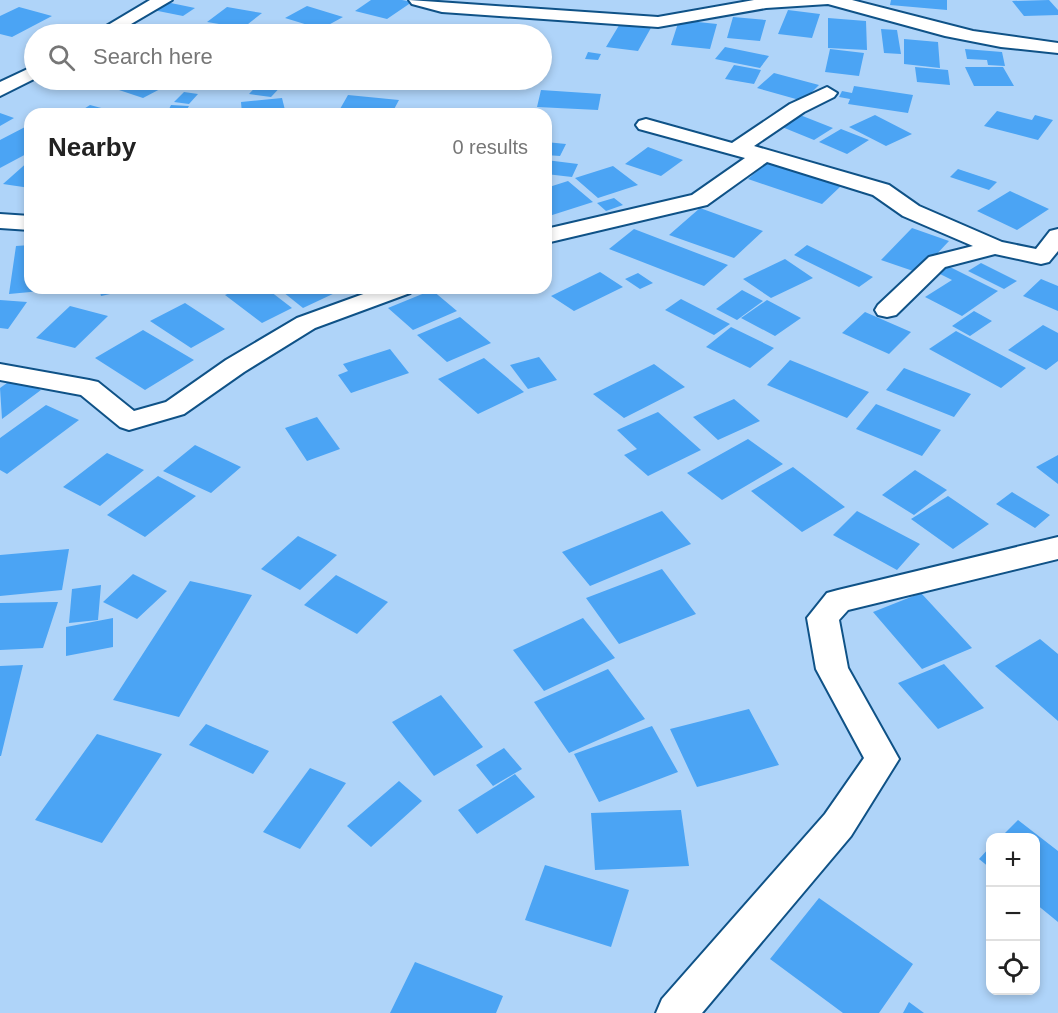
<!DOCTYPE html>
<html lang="en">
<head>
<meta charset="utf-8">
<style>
	body { margin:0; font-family:Arial,sans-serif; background:#f2f2f2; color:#222 }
	.controls { position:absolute; right:18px; bottom:18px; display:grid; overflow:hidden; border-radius:12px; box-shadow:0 3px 9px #0003 }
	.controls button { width:54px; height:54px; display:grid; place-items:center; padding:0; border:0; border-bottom:2px solid #e0e0e0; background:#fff; color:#222; font:30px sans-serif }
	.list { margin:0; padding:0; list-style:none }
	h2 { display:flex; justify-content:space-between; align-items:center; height:78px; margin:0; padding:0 24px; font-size:26px }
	h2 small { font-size:20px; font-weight:400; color:#767676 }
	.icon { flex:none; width:33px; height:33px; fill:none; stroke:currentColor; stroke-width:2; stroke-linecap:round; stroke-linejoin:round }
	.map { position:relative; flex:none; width:1058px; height:1013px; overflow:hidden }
	.search { position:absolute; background:#fff; box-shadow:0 3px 9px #0003; left:24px; top:24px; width:528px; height:66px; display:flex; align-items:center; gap:15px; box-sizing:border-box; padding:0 21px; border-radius:33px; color:#767676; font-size:22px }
	.panel { position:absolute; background:#fff; box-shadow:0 3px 9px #0003; left:24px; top:108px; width:528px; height:186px; border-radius:18px }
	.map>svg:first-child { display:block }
	.building { fill:#4ba4f4 }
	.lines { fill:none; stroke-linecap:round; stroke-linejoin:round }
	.minor-casing { stroke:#0f5287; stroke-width:4 }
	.minor { fill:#fff; fill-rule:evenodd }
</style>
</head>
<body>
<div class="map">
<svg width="1058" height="1013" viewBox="0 0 1058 1013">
	<rect width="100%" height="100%" fill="#afd4f9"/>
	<path class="building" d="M371 0H402L412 2 387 19 355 11Z
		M891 0H947V10L890 5Z
		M1049 0 1058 10V15L1024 16 1012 1Z
		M166 2 195 8 183 16 153 10Z
		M307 6 343 17 321 29 285 18Z
		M19 7 52 16 12 37 0 34V16Z
		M227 7 262 13 243 28 207 22Z
		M788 10 820 14 812 38 778 34Z
		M733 17 766 20 760 41 727 38Z
		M828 18 866 21 867 50 828 48Z
		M679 20 717 24 710 49 671 45Z
		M621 22 652 26 638 51 606 47Z
		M135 26 162 34H120Z
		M396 27 424 34H385Z
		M274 28 299 29 295 34H269Z
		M881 29 897 30 901 54 884 53Z
		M904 39 938 42 940 68 904 64Z
		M725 47 769 56 760 68 715 59Z
		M830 49 864 53 859 76 825 72Z
		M965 49 1002 52 1005 66 988 65 987 60 967 59Z
		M588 52 601 54 598 60 585 59Z
		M734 65 761 70 754 84 725 79Z
		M915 67 948 70 950 85 917 82Z
		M965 67H1003L1014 86H974Z
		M774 73 819 85 803 101 757 88Z
		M120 80H142L164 87 143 98 107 86Z
		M262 80H287L271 97 249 94Z
		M854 86 913 95 908 113 848 104 850 99 839 97 842 91 852 93Z
		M541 90 601 94 598 110 537 107Z
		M184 92 198 94 189 104 174 102Z
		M348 95 399 100 392 113 340 109Z
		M282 98 285 110 242 114 241 102Z
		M90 105 120 113V114H76Z
		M171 105 189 106 186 111H168Z
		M997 111 1032 120 1035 115 1053 120 1038 140 984 126Z
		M0 113 14 118 0 126Z
		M800 115 833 128 814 140 782 127Z
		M875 115 912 134 886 146 849 127Z
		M27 126 30 127V152L0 168V140Z
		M841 129 869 140 847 154 819 142Z
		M546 142 566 144 560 156 546 155Z
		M648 147 683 160 661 176 625 164Z
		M30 160V188L3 184Z
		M546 160 578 164 572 177 546 174Z
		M767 162 841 186 822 204 748 179Z
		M613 166 638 185 598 198 575 178Z
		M958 169 997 182 989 190 950 177Z
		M568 181 593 202 546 217V188Z
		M1010 191 1049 209 1017 230 977 211Z
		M614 198 623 205 606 211 597 203Z
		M700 208 763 231 734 258 669 235Z
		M912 228 949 241 919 273 881 260Z
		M634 229 728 265 704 286 609 249Z
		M30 245V288L52 290 9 294 16 246Z
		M807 245 873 277 859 287 794 255Z
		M785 259 813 278 771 298 743 279Z
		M981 263 1017 281 1004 289 968 271Z
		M948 266 998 291 962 316 925 297 952 280 938 273Z
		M600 272 623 287 574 311 551 296Z
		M638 273 653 283 640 289 625 279Z
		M1041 279 1058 286V311L1023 296Z
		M99 288H133V289L101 296Z
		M241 288H266L292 308 262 323 225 295Z
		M278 288H331L337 292 303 308Z
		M432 290 457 311 413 330 388 308Z
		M742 290 763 301 737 320 716 309Z
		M681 299 730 324 714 335 665 310Z
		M0 300 27 302 8 329 0 328Z
		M767 300 801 318 775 336 741 318Z
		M185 303 225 329 191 348 150 321Z
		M70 306 108 316 75 348 36 338Z
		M974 311 992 321 970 336 952 326Z
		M865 312 911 332 889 354 842 333Z
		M460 317 491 343 447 362 417 335Z
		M1043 325 1058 333V361L1046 370 1008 350Z
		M731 327 774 348 750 368 706 347Z
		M143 330 194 360 145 390 95 358Z
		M956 331 1026 368 1001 388 929 349Z
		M390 349 409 373 351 393 338 375 348 371 343 364Z
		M539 357 557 380 528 389 510 365Z
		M484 358 524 392 478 414 438 379Z
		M790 360 869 392 847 418 767 385Z
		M654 364 685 387 624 418 593 394Z
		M904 368 971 394 954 417 886 390Z
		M14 378 41 390 2 419 0 388Z
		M734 399 760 421 718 440 693 417Z
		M876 404 941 430 922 456 856 429Z
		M46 405 79 420 7 474 0 470V438Z
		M658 412 701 450 648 476 624 455 637 449 617 430Z
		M317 417 340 449 307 461 285 428Z
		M748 439 783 464 722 500 687 473Z
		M195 445 241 467 211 493 163 471Z
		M107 453 144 470 100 506 63 487Z
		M1058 455V484L1036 467Z
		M793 467 845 507 802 532 751 491Z
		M915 470 947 490 914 515 882 495Z
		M158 476 196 496 145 537 107 515Z
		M1012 492 1050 515 1035 528 996 504Z
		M948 496 989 524 953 549 911 519Z
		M662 511 691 544 590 586 562 552Z
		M857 511 920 544 897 570 833 535Z
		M298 536 337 555 300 590 261 569Z
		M69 549 62 590 0 596V555Z
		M662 569 696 614 619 644 586 598Z
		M133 574 167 591 137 619 103 602Z
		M336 575 388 602 357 634 304 605Z
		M190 581 252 595 179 717 113 700Z
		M101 585 98 620 69 623 72 589Z
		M921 593 972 648 922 669 873 612Z
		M58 602 43 648 0 650V603Z
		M113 618V647L66 656V627Z
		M583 618 615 658 544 691 513 650Z
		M1040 639 1058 654V721L995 666Z
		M944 664 984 708 938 729 898 683Z
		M23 665 1 756H0V666Z
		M608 669 645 719 569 753 534 702Z
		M441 695 483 747 434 776 392 722Z
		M749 709 779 765 697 787 670 729Z
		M206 724 269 751 253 774 189 745Z
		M652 726 678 772 599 802 574 754Z
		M97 734 162 754 102 843 35 820Z
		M504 748 522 769 493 786 476 765Z
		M310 768 346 783 300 849 263 832Z
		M515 774 535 797 477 834 458 810Z
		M399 781 422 801 371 847 347 826Z
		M681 810 689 866 595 870 591 813Z
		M1018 820 1058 851V922L1036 904V838H1000Z
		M990 847V868L979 859Z
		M545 865 629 890 611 947 525 920Z
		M819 898 913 964 879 1013H843L770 959Z
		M415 962 503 996 496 1013H390Z
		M909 1002 924 1013H903Z"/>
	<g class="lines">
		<defs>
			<path id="minor" d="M150 0H172L114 34H93Z
				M409 0 658 17 754 0H852L973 31 1058 43V53L1001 47 945 36 828 4 766 8 658 27 442 12 412 4Z
				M34 66V79L0 96V82Z
				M827 87 837 93 834 97 804 112 754 146 889 185 919 206 1002 242 1036 249 1050 231 1058 229V251L1049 262 1041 264 995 254 945 267 896 315 887 317 878 315 875 310 878 305 929 257 973 246 903 216 873 195 767 162 707 205 546 243V229L692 195 745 158 639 129 636 125 639 121 646 119 732 143 790 104Z
				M0 214 30 216V230L0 228Z
				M380 288H414L410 293 315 328 244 372 184 414 129 430 120 427 81 395 0 380V364L89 380 98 382 134 411 166 402 226 360 297 318Z
				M1058 537V559L848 610 839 620 848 668 899 759 851 836 702 1013H656L662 999 825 814 864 758 816 669 807 618 827 593 838 590Z"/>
		</defs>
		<use href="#minor" class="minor-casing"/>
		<use href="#minor" class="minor"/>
	</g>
</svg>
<div class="controls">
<button>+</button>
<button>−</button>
<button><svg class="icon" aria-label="locate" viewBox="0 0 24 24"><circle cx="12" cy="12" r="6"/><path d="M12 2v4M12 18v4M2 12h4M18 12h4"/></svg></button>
</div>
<div class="search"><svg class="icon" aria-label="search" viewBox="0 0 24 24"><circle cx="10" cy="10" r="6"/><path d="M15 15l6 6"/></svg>Search here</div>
<section class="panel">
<h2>Nearby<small>0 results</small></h2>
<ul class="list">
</ul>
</section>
</div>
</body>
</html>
